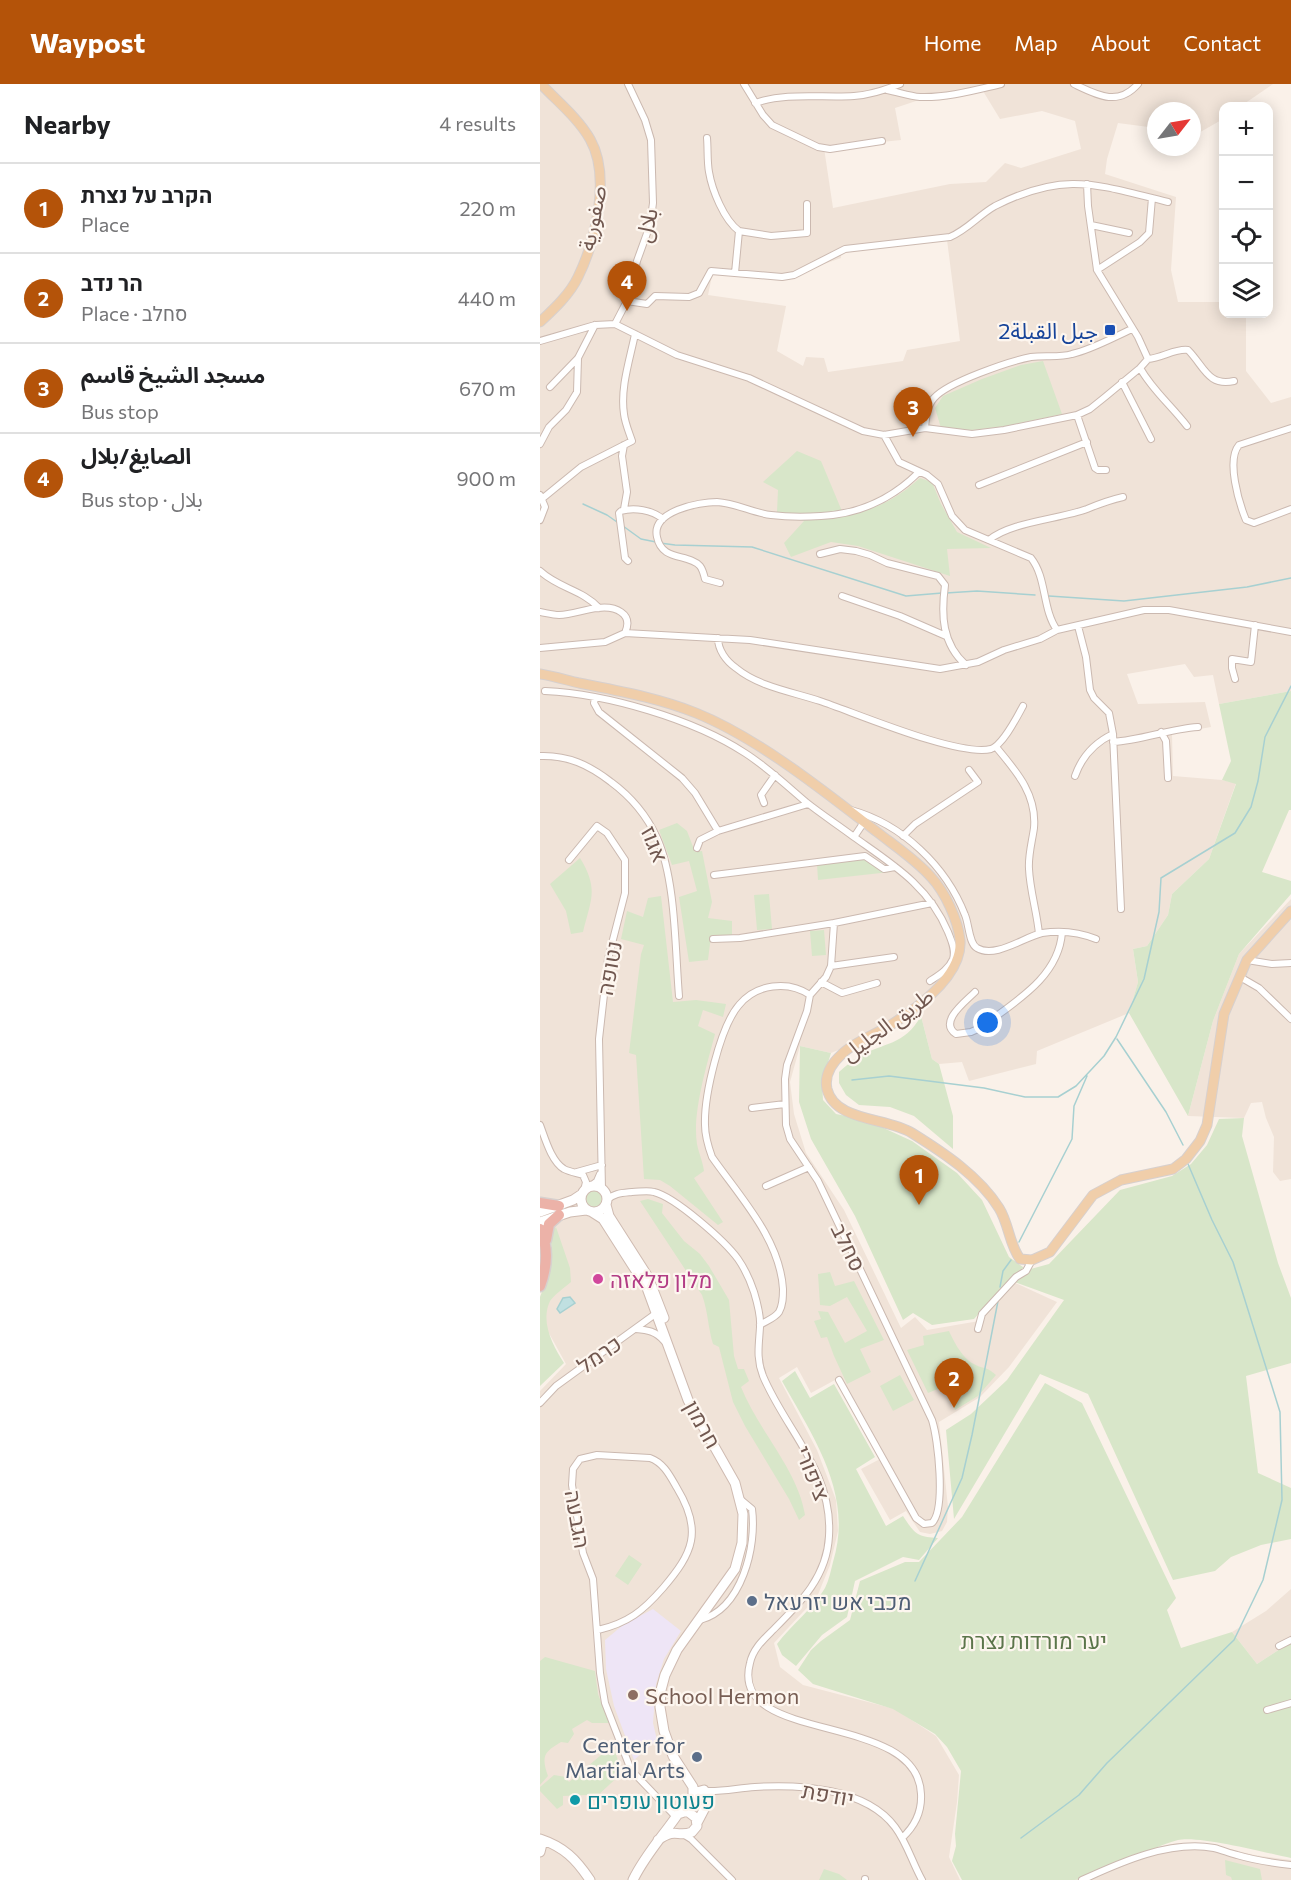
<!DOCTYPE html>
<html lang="en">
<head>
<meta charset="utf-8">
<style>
	body { margin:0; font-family:Commissioner,"Noto Sans Arabic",Heebo,sans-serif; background:#f6f6f6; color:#202124 }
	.controls { position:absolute; right:18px; top:18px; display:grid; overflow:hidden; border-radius:12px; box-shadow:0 3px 15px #0003 }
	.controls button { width:54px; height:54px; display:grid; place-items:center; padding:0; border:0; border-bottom:2px solid #e0e0e0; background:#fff; color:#202124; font:30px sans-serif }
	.compass { position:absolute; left:607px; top:18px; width:54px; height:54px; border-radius:50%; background:#fff; box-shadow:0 3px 15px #0003; rotate:59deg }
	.you { position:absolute; left:448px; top:939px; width:21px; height:21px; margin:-15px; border:4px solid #fff; border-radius:50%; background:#1a73e8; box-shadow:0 0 0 9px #1a73e833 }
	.badge { display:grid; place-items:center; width:39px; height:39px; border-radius:50%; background:#b45309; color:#fff; font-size:20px; font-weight:700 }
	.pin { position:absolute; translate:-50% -50px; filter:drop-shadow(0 2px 3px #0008) }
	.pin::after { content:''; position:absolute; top:32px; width:21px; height:18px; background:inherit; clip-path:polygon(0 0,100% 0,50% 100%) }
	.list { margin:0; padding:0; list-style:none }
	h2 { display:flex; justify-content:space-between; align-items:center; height:78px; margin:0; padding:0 24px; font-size:26px }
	h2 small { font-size:20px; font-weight:400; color:#757577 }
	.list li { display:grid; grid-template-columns:39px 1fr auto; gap:18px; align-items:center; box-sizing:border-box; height:90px; padding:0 24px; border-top:2px solid #e0e0e0 }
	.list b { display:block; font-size:22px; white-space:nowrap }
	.list p { margin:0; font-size:20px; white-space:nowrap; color:#757577 }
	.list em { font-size:20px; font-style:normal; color:#757577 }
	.icon { flex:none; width:33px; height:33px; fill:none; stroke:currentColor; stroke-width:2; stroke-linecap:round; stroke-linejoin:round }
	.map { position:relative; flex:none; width:751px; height:1796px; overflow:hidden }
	header { display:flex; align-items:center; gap:36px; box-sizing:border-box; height:84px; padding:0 30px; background:#b45309; color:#fff }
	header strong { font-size:28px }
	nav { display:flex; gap:33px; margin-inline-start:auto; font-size:21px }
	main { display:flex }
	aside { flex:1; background:#fff }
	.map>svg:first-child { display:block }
	.residential { fill:#f0e3d8; fill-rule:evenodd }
	.education { fill:#eee5f6 }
	.green { fill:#d8e6c9 }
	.water { fill:#c0e0e1; stroke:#a7d0d1; stroke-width:1.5 }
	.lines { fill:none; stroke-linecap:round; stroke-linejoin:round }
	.stream { stroke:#a7d0d1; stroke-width:1.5 }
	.street-casing { stroke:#cbb9b0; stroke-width:8 }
	.secondary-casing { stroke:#cfbbb1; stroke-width:11 }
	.primary-casing { stroke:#d7d0ce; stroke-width:11 }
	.highway-casing { stroke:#d7d0ce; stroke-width:13 }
	.street { stroke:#fff; stroke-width:6 }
	.secondary { stroke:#fff; stroke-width:9 }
	.primary { stroke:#f0ceaa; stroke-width:9 }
	.highway { stroke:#ecb2a8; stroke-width:10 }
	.transit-dot { fill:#1a4fb4; stroke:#fdf6ef; stroke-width:2 }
	.hotel-dot { fill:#d1479c; stroke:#fdf6ef; stroke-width:2 }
	.service-dot { fill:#5c6f8a; stroke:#fdf6ef; stroke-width:2 }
	.education-dot { fill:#8d6e63; stroke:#fdf6ef; stroke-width:2 }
	.culture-dot { fill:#0f9aa8; stroke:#fdf6ef; stroke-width:2 }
	.labels { text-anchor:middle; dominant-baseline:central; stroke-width:4.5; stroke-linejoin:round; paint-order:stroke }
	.street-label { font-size:22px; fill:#715850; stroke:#fdf6ef }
	.transit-label { font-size:22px; fill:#164399; stroke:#fdf6ef; text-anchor:end }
	.hotel-label { font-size:22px; fill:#b23c85; stroke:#fdf6ef; text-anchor:start }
	.service-label { font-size:22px; fill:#4e5e75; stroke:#fdf6ef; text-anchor:start }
	.park-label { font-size:22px; fill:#5b754a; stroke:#fdf6ef }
	.education-label { font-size:22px; fill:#785e54; stroke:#fdf6ef; text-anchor:start }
	.culture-label { font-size:22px; fill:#0d838f; stroke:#fdf6ef; text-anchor:start }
</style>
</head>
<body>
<header>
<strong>Waypost</strong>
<nav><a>Home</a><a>Map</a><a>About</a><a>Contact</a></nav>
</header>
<main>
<aside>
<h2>Nearby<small>4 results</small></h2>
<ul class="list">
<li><span class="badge">1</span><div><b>הקרב על נצרת</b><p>Place</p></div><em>220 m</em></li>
<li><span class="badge">2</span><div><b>הר נדב</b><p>Place · סחלב</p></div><em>440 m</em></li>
<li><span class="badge">3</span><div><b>مسجد الشيخ قاسم</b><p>Bus stop</p></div><em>670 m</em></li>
<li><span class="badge">4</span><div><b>الصايغ/بلال</b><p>Bus stop · بلال</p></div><em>900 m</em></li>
</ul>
</aside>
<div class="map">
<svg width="751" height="1796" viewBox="0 0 751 1796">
	<rect width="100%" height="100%" fill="#faf1e9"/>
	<path class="residential" d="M0 0H733L701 22H684L683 35 657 50H652V27H616V44L578 39 567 75 565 90 636 113 631 186 638 218H683L684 230H706V287L731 319 751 313V607L679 620 673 591 654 593 645 580 587 590 598 620 665 618 671 643 632 650 633 692 682 696 696 699 669 775 632 810 628 831 607 862 593 865 598 898 589 929 497 967 496 980 429 997 422 978 399 980 392 975 381 932 291 969 260 962 250 998 254 1030 266 1069 304 1126 361 1244 375 1233 387 1246 439 1237 473 1198 517 1218 469 1283 440 1313 399 1338 408 1423 407 1438 402 1447 390 1450 380 1448 366 1427 350 1436 321 1385 340 1375 295 1296 271 1309 257 1283 239 1294 277 1366 296 1416 298 1447 290 1481 277 1513 234 1559 240 1583 263 1601 355 1625 396 1652 419 1691 417 1718 409 1773 420 1796H0V1307L26 1280 0 1233V1222L16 1181 17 1152 0 1112ZM443 7 460 35 502 27 535 37 541 65 481 84 465 79 446 98 410 100 293 124 284 64 361 56 355 24 382 15ZM407 156 420 257 367 266 363 277 288 288 284 274 266 273 263 282 237 267 246 222 168 211 173 187 241 195 301 174V168Z
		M751 815V1095L740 1097 733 1088 734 1053 726 1034 722 1018 711 1019 704 1034 648 1032 673 937 699 870Z
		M751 1505V1558L717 1580 692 1548 726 1527Z
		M637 1759H665L714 1771 751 1776V1796H527L609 1765Z"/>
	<path class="education" d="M113 1525 141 1547 124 1575 116 1600 113 1639 117 1656 94 1676 74 1622 66 1585 65 1556 83 1541Z"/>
	<path class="green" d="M503 277 522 330 467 342 432 346 401 344 395 324 403 312 442 295 481 281Z
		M257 367 281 377 304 432C338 424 354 417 380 394L392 398 401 420 417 448 451 464 407 465 410 492 318 462 291 458 251 473 244 459 264 437 237 428 238 406 223 398Z
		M751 607V726H749L722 788 751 797V810L699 870 673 937 648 1032 589 929 598 898 593 865 607 862 628 831 632 810 669 775 696 700 682 696 691 677 679 620Z
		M137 739 147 747 155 768 162 767 172 818 168 834 192 837V853L171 852 168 876 149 878 139 813 157 807 149 777 132 781 119 746Z
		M331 773 350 788 278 796 277 780Z
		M40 774C59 805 51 815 43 848L31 850 26 827 10 800Z
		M229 810 232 845 217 846 214 811Z
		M121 812 133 918 156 916 186 920 183 933 163 926 158 942 175 950C167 981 152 1029 157 1060 159 1070 163 1078 164 1087L154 1094 183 1138 178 1141 130 1102 120 1096 104 1095 96 971 89 969 101 870 104 861 81 855 87 827 103 833 108 814Z
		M284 846 286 871 272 872 270 847Z
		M381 932 392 975 399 980 413 1032V1065L374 1032 350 1023 319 1021 306 1011 299 999V988C305 983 311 977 318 973 344 958 364 962 381 932Z
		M260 962 291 969 282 998 283 1016 296 1030 326 1036 372 1057 417 1089 442 1116 469 1173 487 1186 509 1180 580 1106 632 1092 651 1080 667 1061 679 1035 704 1034 702 1052 738 1179 751 1214V1279L706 1292 718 1389 751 1404V1455L721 1461 691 1473 675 1487 633 1496 548 1310 500 1290 414 1435 406 1346 431 1330 467 1296 524 1216 469 1196 434 1235 392 1241 373 1229 363 1236 315 1132 271 1055 259 1018Z
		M46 1115a8 8 0 1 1 16 0a8 8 0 1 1-16 0Z
		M108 1115 123 1120 122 1129 144 1157 160 1170 169 1182 189 1216 194 1272 198 1285H204L209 1297 201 1303C218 1346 258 1386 265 1431L259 1436 249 1415 205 1342 193 1318 179 1263 173 1260C168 1244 168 1227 162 1211L100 1117Z
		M16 1143 30 1184 31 1198C24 1204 15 1210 10 1217 0 1238 13 1262 24 1279L0 1302V1213L10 1187 12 1167 10 1150Z
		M290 1188 295 1202 314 1197 344 1256 320 1265 331 1288 307 1300 294 1272 287 1253 281 1254 274 1237 281 1235 278 1227 288 1228 305 1259 327 1247 307 1213 290 1222 280 1221 278 1190Z
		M409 1247C414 1258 423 1275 434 1280 444 1286 445 1281 456 1291L438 1312 415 1326 405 1302 388 1309 367 1266 384 1261 383 1252Z
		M255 1287 270 1314 294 1300 335 1373 316 1385 346 1442 363 1432C375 1450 377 1453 398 1454L379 1476 363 1473 315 1497 307 1533 282 1551 256 1582 242 1571 237 1560C252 1540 272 1526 285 1504 289 1496 291 1486 293 1478 314 1410 273 1353 242 1297Z
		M360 1291 374 1316 353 1327 340 1302Z
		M505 1299 542 1319 636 1514 627 1526 641 1564 692 1548 717 1580 751 1558V1774C727 1769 658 1751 638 1756 602 1766 571 1788 535 1796H422L412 1777 416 1762 415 1750 421 1687 407 1663 395 1650 353 1625 273 1600 258 1586 271 1566 281 1557 310 1536 320 1497 365 1478H379L422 1433Z
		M89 1471 102 1480 88 1501 75 1492Z
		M5 1573 55 1587 58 1610 69 1639H52L47 1636 32 1645 34 1650 28 1659 21 1658C4 1668 1 1672 8 1692L0 1701V1577Z
		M73 1661 82 1689 56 1713 49 1723 47 1711 23 1712V1721L17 1725 0 1707V1703L14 1691 26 1693 29 1698Z
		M685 1776 720 1785 722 1796H692L691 1793 686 1791Z
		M284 1785 299 1790 307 1796H279Z"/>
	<path class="water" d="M30 1213 35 1219 20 1229 17 1225 23 1214Z"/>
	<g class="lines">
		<path class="stream" d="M43 420 67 431 77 438
			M83 442 101 455 116 458
			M120 459 135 461 212 463 366 512 402 509
			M406 509 437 507 495 511
			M509 512 584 517 707 503 751 494
			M577 955 626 1028 643 1061
			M312 996 349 992 444 1004 485 1013H518L536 1002 564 972 576 953 604 895 619 828 621 794 695 749 711 723 718 697 725 653 751 602
			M479 1158 532 1055 534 1022 547 992
			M460 1203 463 1187 471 1176
			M375 1497 422 1394 432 1351 458 1217
			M481 1754 539 1711 567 1679 694 1556 723 1496 742 1416 740 1328 693 1178 672 1136 648 1080"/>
		<defs>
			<path id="street" d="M204 0 223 31 232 41 278 63 290 65 342 57
				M534 0C557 11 578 23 598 0
				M347 6C358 8 369 12 380 13 407 14 435 6 461 0
				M215 19C246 8 282 14 314 12 330 11 345 6 360 0
				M167 54C168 65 167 77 169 88 172 106 184 136 199 147
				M547 100 548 122 557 186 600 158 609 149 612 114
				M551 141 589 149
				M199 147 231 152 267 149V120
				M557 186 598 253 608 275
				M195 189 199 147
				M87 217 107 220 115 212 149 213 159 209 171 187 242 193 254 191 305 165 410 153C427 146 439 131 455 122 526 86 557 101 628 118
				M75 240 137 271 209 294 323 347 344 351 385 344 432 350 464 346 537 331 550 325 565 313 600 284 608 275C622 274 636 264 648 266 664 282 668 303 694 297
				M0 257 55 241 75 240 87 217 97 177 110 141 113 119 111 56 105 36 88 0
				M600 284C613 307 631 321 647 342
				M582 298 611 355
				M10 303 38 274 55 241
				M537 331 555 384 558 386H566
				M385 344C386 333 387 322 394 314 408 298 470 277 491 273 505 271 519 274 532 270 553 265 572 254 592 245
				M751 344 699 361C686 376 699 419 706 436L714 439 751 425
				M344 351 359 378 387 391 398 400 412 432 425 446 491 474C507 494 502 525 517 546
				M0 360 9 343 26 326 37 308 38 274
				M439 401 547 358
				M3 414 41 383 92 357C89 348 85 339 84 330 80 304 90 275 95 250
				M84 425 87 408 82 372 84 361
				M0 436 5 423 0 411
				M449 456C470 438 520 435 547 425 559 420 570 416 583 413
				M280 470 300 465 316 467 330 471 347 479 398 492 405 501C401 531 402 560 426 581
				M88 477 85 474 79 429 81 427C94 423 112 426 123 435
				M0 487C18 504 43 506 59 524
				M180 499 165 495C164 491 163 486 160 482 148 469 122 478 117 453 111 427 159 418 177 418 196 419 213 429 231 431 247 433 265 433 281 432 320 430 352 415 379 388
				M302 512 360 532 406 552
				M0 528C6 529 13 531 19 531 32 531 45 525 58 524 75 522 94 529 85 549L65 558 0 564
				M538 542 546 573 550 606 554 614 569 629 573 650 581 825
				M85 549 210 556 400 585 438 578 464 566 500 555 517 546 604 526H629L751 548
				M178 554C178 566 186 577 196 584 219 603 253 608 280 617 316 629 418 673 451 665 463 661 477 633 483 622
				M695 595 692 584V575L711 578 715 541
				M5 607C67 610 153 635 205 669 227 683 246 701 266 718 281 730 298 741 314 753
				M55 614 54 619 59 628 142 694 155 709 178 747
				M621 648 626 657 628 694
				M573 658C602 656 629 645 658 643
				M456 663C476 687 497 710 494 744 492 758 488 772 489 785 490 807 497 828 499 850
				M0 672C28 671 49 681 71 698 90 712 107 732 117 754 136 796 135 865 139 912
				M535 692C542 672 554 659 573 650
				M224 719 221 711 235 691
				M311 726C362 740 406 782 425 831 429 840 429 860 437 864 455 875 484 853 502 849 521 846 539 848 556 855
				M324 738 314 753C352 780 389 802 408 848 411 856 416 866 413 875 409 885 399 891 390 897
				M363 752 375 740 438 698 429 686
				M157 764 160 756 178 747 268 720
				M29 776 57 742 67 749 85 776V809L68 875 59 955 62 1105
				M174 791 325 772 344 785 355 783
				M294 839 392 819
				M173 855 200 854 294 839 291 882 286 893 270 911 267 927 247 981 245 995 246 1041 250 1055 278 1097 392 1336C398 1355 406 1425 392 1439L384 1440 376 1434 299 1296
				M707 876 732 880 751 879
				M291 882 354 873
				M700 893 719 904 751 935
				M281 898 302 909 337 899
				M435 908C425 918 398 938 416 950L431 948 440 944C473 919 519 894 522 848
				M212 1024 245 1020
				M0 1041C5 1054 11 1077 24 1085 30 1088 37 1089 43 1091L46 1098 44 1107
				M37 1088 62 1081
				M226 1102 269 1083
				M50 1103 57 1097 60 1090
				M67 1116C74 1109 82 1109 92 1108 99 1108 107 1106 114 1108 135 1113 185 1157 198 1175 205 1185 210 1196 214 1208 217 1218 221 1231 220 1243 219 1261 216 1274 223 1292 246 1347 293 1387 289 1452 287 1493 260 1519 233 1546 223 1556 213 1565 210 1579 188 1662 378 1626 381 1710 382 1728 375 1742 362 1754
				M220 1241C226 1237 235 1234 239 1228 243 1221 243 1213 243 1205 240 1155 200 1113 172 1073 168 1062 165 1053 165 1041 164 1012 180 943 199 921 216 900 248 896 270 911
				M96 1245C107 1246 116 1247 124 1257
				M438 1245 442 1230 476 1193 486 1187 492 1176
				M0 1319 16 1302 118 1228
				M160 1536C202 1525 217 1462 212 1425L200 1415
				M58 1546C88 1539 103 1527 123 1504 153 1469 163 1447 137 1404 130 1392 124 1379 110 1374L57 1371 40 1375 33 1385 32 1401 43 1469 53 1495 60 1589 65 1619 91 1686 136 1733
				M739 1562 751 1556
				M727 1626 751 1619
				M165 1707C182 1708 198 1704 215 1703 260 1700 326 1704 355 1743 367 1759 372 1778 382 1796
				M143 1750 151 1755 192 1796
				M325 1796V1795
				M542 1796C581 1778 630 1756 674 1764 682 1766 689 1769 697 1771 714 1776 733 1779 751 1781"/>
			<path id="secondary" d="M41 1115a13 13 0 1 1 26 0a13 13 0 1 1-26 0Z
				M66 1121 69 1132 108 1193 124 1234
				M0 1128 33 1116 42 1110
				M52 1128 63 1135 107 1204 148 1316 195 1399 203 1430 202 1459 195 1485 137 1566 125 1591 121 1606 120 1623 124 1647 133 1672 153 1703V1714
				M0 1138 30 1128 46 1126
				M143 1727 157 1708 164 1706 169 1716 157 1739
				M0 1755C24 1763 36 1775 50 1796
				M0 1768 3 1756
				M93 1796C105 1771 123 1752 138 1730L147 1727 156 1734 157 1742 152 1748C137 1754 137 1743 118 1756"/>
			<path id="primary" d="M0 238C14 225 30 210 38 193 56 156 71 92 50 55 38 34 18 18 1 0
				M0 590C13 592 26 596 39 599 79 607 119 614 156 629 218 654 284 707 337 748 355 762 376 776 391 793 405 808 418 836 420 856 423 892 376 925 349 942 334 951 314 958 302 970 292 979 284 991 287 1005 295 1038 347 1033 372 1049 404 1069 439 1092 459 1124 469 1140 469 1160 480 1175L492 1176 510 1168 553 1111 581 1096 633 1085 646 1075 660 1057 667 1041 684 930 707 876 751 827"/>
			<path id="highway" d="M0 1119 19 1122
				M0 1145C9 1164 7 1183 0 1202
				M6 1156 9 1140 19 1131"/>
		</defs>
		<use href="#street" class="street-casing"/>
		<use href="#secondary" class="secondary-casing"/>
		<use href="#primary" class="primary-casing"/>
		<use href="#highway" class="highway-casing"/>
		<use href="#street" class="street"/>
		<use href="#secondary" class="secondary"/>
		<use href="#primary" class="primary"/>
		<use href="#highway" class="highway"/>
	</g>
	<rect class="transit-dot" x="564" y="240" width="12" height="12" rx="3"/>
	<circle class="hotel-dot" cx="58" cy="1195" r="6"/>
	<g class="service-dot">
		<circle cx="212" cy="1517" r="6"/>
		<circle cx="157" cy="1673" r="6"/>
	</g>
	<circle class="education-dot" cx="93" cy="1611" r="6"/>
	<circle class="culture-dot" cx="35" cy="1716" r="6"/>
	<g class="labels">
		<g class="street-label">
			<text transform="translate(52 134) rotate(-79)">صفورية</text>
			<text transform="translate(106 141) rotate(-77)">بلال</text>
			<text transform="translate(115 760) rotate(68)">אגוז</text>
			<text transform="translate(69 884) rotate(-80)">נטופה</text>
			<text transform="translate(347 940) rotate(-36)">طريق الجليل</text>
			<text transform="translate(309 1163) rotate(64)">סחלב</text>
			<text transform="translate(59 1270) rotate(-35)">כרמל</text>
			<text transform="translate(163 1340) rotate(61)">חרמון</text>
			<text transform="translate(273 1389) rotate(68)">ציפורי</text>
			<text transform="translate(38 1435) rotate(80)">הגבעה</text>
			<text transform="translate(288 1710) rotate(10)">יודפת</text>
		</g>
		<g class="transit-label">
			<text x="558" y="246">جبل القبلة2</text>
		</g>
		<g class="hotel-label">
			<text x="70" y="1195">מלון פלאזה</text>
		</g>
		<g class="service-label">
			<text x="224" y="1517">מכבי אש יזרעאל</text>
			<text x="145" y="1660" text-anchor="end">Center for<tspan x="145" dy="25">Martial Arts</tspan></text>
		</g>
		<g class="park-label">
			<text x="494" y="1556">יער מורדות נצרת</text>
		</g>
		<g class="education-label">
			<text x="105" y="1611">School Hermon</text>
		</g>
		<g class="culture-label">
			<text x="47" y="1716">פעוטון עופרים</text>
		</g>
	</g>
</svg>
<div class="controls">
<button>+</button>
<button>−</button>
<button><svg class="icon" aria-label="locate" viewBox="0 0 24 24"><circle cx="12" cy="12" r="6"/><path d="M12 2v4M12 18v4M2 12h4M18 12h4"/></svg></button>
<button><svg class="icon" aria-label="layers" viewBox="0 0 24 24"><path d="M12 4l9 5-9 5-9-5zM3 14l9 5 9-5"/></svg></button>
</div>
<svg class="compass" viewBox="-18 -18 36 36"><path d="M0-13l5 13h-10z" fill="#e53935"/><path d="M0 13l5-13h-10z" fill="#757577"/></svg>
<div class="you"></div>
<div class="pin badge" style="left:379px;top:1121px">1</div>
<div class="pin badge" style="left:414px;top:1324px">2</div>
<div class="pin badge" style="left:373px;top:353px">3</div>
<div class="pin badge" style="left:87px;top:227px">4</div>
</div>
</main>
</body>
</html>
